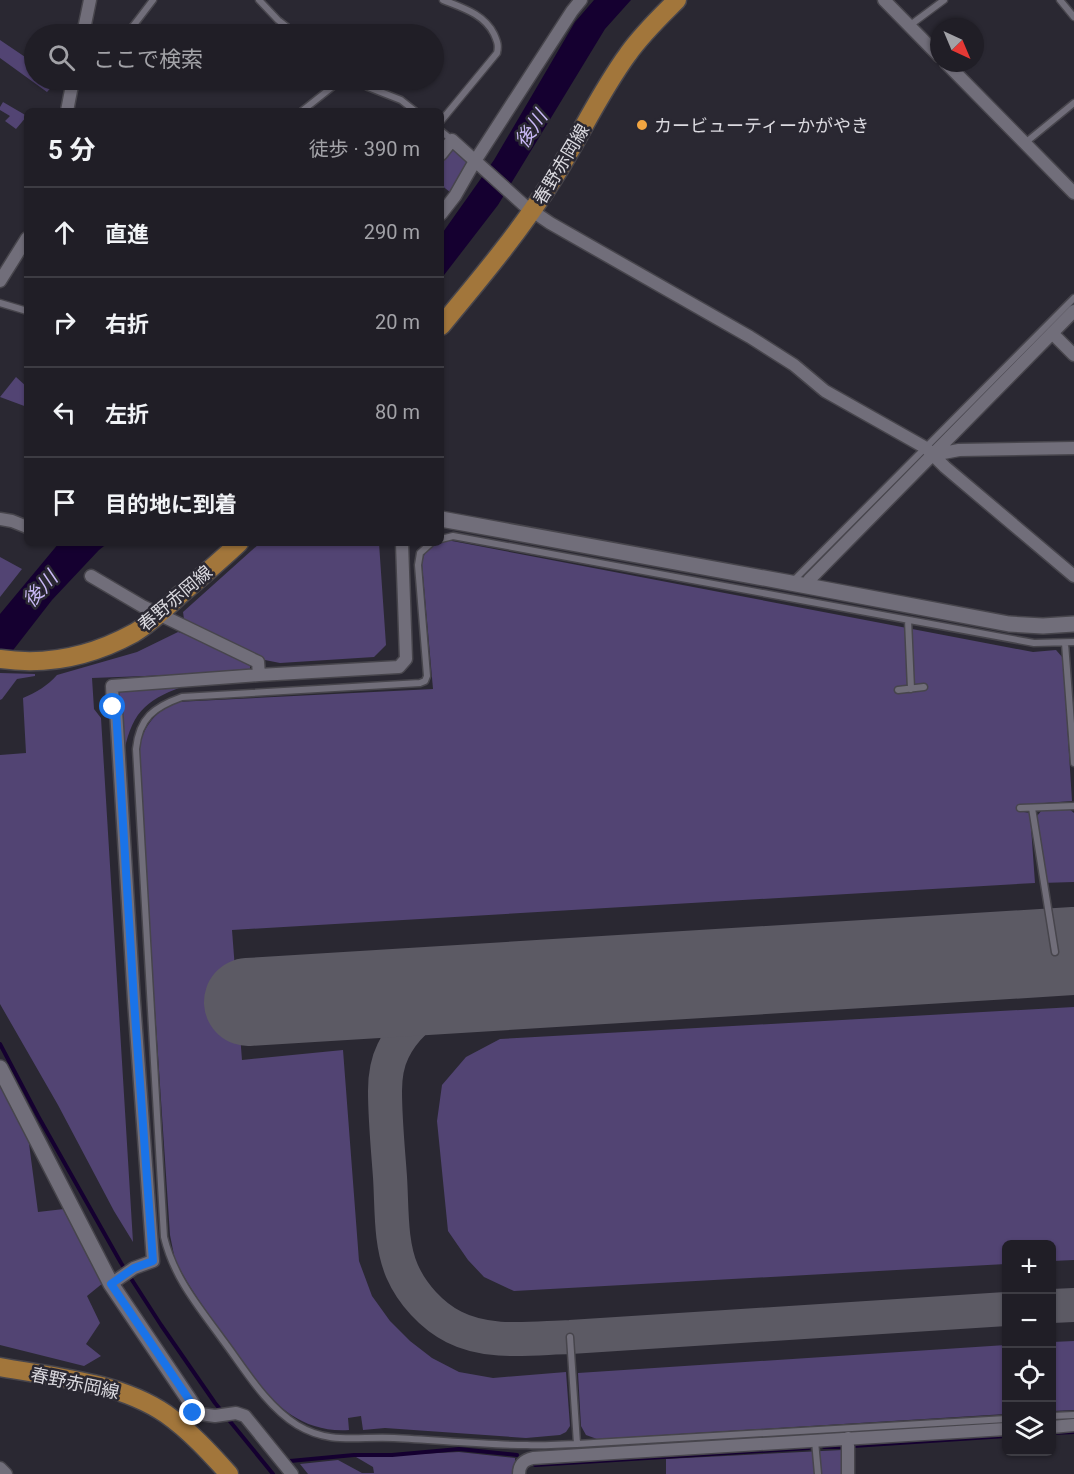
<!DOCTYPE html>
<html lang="ja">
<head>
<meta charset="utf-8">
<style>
	body { margin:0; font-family:Roboto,"Noto Sans JP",sans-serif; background:#28272e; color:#f1f3f6 }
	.controls { position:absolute; right:18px; bottom:18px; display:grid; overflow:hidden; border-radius:9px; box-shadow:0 2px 4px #0004 }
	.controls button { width:54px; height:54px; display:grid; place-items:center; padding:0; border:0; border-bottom:2px solid #3d3c43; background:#201e26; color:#f1f3f6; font:30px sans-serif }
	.compass { position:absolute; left:930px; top:18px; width:54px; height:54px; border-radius:50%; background:#201e26; box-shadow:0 2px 4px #0004; rotate:136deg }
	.stop { position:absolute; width:18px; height:18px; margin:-14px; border:4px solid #1a73e8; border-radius:50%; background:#fff }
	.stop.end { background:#1a73e8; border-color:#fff; box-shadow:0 2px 6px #0008 }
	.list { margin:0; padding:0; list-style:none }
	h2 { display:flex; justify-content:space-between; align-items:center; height:78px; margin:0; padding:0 24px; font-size:26px }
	h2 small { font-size:20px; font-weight:400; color:#a2a2a7 }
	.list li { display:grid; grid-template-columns:39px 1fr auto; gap:18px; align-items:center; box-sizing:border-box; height:90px; padding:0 24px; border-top:2px solid #3d3c43 }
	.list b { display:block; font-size:22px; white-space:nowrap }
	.list em { font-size:20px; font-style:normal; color:#a2a2a7 }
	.icon { flex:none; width:33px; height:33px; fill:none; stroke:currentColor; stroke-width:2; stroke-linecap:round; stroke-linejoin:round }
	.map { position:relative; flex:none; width:1074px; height:1474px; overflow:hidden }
	.search { position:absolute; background:#201e26; box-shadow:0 2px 4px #0004; left:24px; top:24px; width:420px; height:66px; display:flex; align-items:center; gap:15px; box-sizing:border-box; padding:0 21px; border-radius:33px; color:#a2a2a7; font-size:22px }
	.panel { position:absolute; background:#201e26; box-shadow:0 2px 4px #0004; left:24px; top:108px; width:420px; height:438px; border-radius:9px }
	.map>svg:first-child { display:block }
	.green { fill:#524473 }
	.water { fill:#150030 }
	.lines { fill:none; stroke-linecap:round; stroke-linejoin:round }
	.stream { stroke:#150030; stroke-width:4 }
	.taxiway { stroke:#5c5a64; stroke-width:34 }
	.runway { stroke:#5c5a64; stroke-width:88 }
	.service-casing { stroke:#47454c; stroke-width:9 }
	.minor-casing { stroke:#47454c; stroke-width:15 }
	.tertiary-casing { stroke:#47454c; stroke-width:18 }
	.primary-casing { stroke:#47454c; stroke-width:21 }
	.service { stroke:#716e7a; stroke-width:6 }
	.minor { stroke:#716e7a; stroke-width:12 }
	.tertiary { stroke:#716e7a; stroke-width:15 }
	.primary { stroke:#a2763b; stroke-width:18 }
	.route { stroke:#1a73e8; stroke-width:8 }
	.poi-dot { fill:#f2a541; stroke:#2a2832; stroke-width:2 }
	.labels { text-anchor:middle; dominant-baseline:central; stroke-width:5; stroke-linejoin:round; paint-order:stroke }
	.poi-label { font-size:18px; fill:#dad9df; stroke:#2a2832; text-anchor:start }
	.street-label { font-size:18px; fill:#dad9df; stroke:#2a2832 }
	.water-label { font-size:20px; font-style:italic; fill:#c9b8f5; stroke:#2a2832 }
</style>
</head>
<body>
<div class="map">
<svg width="1074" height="1474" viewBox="0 0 1074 1474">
	<rect width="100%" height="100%" fill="#2a2832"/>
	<path class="green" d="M0 40 34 63 29 70 34 74V80H58L47 92 0 58Z
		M3 102 27 116 16 129 5 121 10 116 0 110V107Z
		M452 140 475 161 455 196 441 185V154Z
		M16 377 27 387V407L0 397Z
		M441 541H452L1033 652 1056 650 1063 658 1072 801 1017 805 1018 811 1030 813 1035 883 232 930 242 1060 343 1050 359 1261 372 1296 390 1321 410 1341 432 1358 459 1372 493 1378 566 1372 570 1426 566 1432 560 1435 526 1438 385 1428 363 1430 361 1416 348 1418 349 1430C287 1434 258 1384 226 1339 211 1317 195 1296 182 1273L175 1260 170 1235 138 755C141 729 153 713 176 702L433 689 422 564C424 553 428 543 441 543Z
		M260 543H379L386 645 374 657 280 663 260 659 184 619 183 612Z
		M0 557 22 569 0 597Z
		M178 632 197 638 250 662V672L92 678 94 709 101 718 133 1242 114 1211 58 1105 0 1004V755L26 753 23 698C37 692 47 686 57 675L137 652Z
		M0 673 35 674V676L17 679 2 699 0 700Z
		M189 684C149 699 133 708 124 752L119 689Z
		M1068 808 1074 813V882L1041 883 1037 816 1042 810Z
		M1074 1007V1260L1052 1261V1244H1006V1264L514 1291 484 1277 468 1260 448 1231 437 1121 442 1085 466 1057 500 1039Z
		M0 1083 28 1136 38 1212 64 1209 103 1283 87 1296 100 1323 86 1344 101 1356 84 1366 0 1345Z
		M1074 1341V1410L1052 1411V1342Z
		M1006 1345V1414L597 1439 586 1435 581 1426 578 1373Z
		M842 1450V1474H666V1459Z
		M459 1452 515 1458V1474H308L300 1464 338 1460 362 1473H374L373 1467 356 1457Z"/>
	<path class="water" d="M594 0H631L605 29 498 205 441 279V235L494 160 575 22Z
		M59 543H108L99 550 52 600 0 667V614Z"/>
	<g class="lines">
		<path class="stream" d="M1068 309 1074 303
			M868 511 924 455
			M811 569 864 515
			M802 578 807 573
			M0 1044 38 1116 121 1263 161 1325 215 1403 273 1474
			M1052 1433 1074 1432
			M824 1447H843
			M853 1448V1446L1006 1436
			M290 1461 354 1455H392L459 1449 517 1455
			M535 1465 809 1448"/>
		<path class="taxiway" d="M485 987C480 987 473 985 467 987 459 989 451 995 444 1000 423 1013 404 1028 393 1051 387 1063 385 1078 385 1091 385 1120 388 1149 390 1177 392 1208 390 1243 402 1271 412 1294 432 1316 454 1327 489 1345 532 1338 570 1337L1006 1309
			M1052 1306 1074 1305"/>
		<path class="runway" d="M248 1002 1074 951"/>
		<defs>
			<path id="service" d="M259 0 278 20 296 34
				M1060 0 1074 17
				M909 26 944 0
				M127 34 153 0
				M356 80 368 87 401 100 415 111
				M302 111 341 80
				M441 121 497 53C499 45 497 41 494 34 484 14 463 8 443 0
				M441 131 452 140
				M1025 143 1074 103
				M0 303 27 311
				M441 539 453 536 1034 643 1074 642
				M431 543 420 553 418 565 427 676 425 681 420 683 182 697C154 707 139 718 136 749L164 1237C174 1278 198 1306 222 1339 244 1368 265 1405 297 1425 330 1445 358 1436 394 1438 438 1440 483 1445 527 1445 543 1446 560 1444 577 1444L1006 1419
				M793 581 1074 298
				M908 620 911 689
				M1065 643 1074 763
				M898 690 924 687
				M1020 808 1074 806
				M1032 808 1055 952
				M570 1337 577 1444
				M1052 1416 1074 1415
				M815 1441 818 1474"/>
			<path id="minor" d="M884 0 939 56
				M83 34 90 0
				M946 63 1074 193
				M67 111 73 80
				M441 154 452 140 525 206 550 223 750 337 794 365 825 391 926 448 945 467 1074 576
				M441 214 455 196 475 161 572 11 581 0
				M0 281 27 238
				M1052 333 1074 355
				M933 455 959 450 1074 448
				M0 519 12 521 27 527
				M91 576 142 606 258 662 259 675
				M809 586V580L815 574 1074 311
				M111 1284 134 1268 153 1261 134 1001 116 710 113 707 112 686 259 675 399 667 406 659 402 543
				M193 1413 215 1416 236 1413 245 1416 292 1474
				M1052 1427 1074 1425
				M848 1438V1474
				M0 1468 6 1474
				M519 1474C519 1464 524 1460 533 1458L1006 1429"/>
			<path id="tertiary" d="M441 519 791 583 1009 624 1043 626 1074 624
				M0 1068 111 1284 192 1404C193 1415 190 1420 183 1428"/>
			<path id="primary" d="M441 326C481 278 522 229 555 176 580 136 600 92 628 54 642 34 660 17 677 0
				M0 659C47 666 92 656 134 633 151 623 166 608 180 595 200 578 220 561 239 543
				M0 1367C55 1377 119 1382 166 1414 190 1431 210 1453 229 1474"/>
		</defs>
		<use href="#service" class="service-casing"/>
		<use href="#minor" class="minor-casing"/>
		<use href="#tertiary" class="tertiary-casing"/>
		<use href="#primary" class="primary-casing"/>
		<use href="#service" class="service"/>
		<use href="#minor" class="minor"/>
		<use href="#tertiary" class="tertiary"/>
		<use href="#primary" class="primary"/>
	</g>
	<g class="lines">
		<path class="route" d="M113 707 116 710 134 1001 153 1261 134 1268 111 1284 192 1404 193 1413"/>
	</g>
	<circle class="poi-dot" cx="642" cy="125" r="6"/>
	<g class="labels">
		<g class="poi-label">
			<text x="654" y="125">カービューティーかがやき</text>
		</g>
		<g class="street-label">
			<text transform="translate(561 164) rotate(-59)">春野赤岡線</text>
			<text transform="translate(175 598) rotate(-40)">春野赤岡線</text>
			<text transform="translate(75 1383) rotate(12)">春野赤岡線</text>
		</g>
		<g class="water-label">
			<text transform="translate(531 129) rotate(-56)">後川</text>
			<text transform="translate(40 589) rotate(-48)">後川</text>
		</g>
	</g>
</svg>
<div class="controls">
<button>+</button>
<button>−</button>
<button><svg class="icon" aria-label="locate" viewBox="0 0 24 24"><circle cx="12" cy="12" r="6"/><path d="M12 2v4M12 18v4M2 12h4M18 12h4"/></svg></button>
<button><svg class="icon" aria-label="layers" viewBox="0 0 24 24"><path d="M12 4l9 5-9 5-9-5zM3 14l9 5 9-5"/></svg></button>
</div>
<svg class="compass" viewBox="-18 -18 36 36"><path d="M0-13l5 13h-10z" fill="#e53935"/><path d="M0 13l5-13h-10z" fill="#a2a2a7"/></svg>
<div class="stop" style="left:113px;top:707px"></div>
<div class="stop end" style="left:193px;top:1413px"></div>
<div class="search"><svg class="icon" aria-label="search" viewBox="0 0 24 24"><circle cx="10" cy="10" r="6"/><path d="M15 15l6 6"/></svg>ここで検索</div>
<section class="panel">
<h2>5 分<small>徒歩 · 390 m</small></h2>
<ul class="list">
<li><svg class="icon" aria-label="ahead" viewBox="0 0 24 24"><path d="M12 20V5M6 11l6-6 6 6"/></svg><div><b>直進</b></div><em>290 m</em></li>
<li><svg class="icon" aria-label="right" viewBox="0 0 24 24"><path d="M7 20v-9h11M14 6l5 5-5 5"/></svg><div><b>右折</b></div><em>20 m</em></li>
<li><svg class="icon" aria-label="left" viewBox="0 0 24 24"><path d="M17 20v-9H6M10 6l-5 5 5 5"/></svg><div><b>左折</b></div><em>80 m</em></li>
<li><svg class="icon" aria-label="arrive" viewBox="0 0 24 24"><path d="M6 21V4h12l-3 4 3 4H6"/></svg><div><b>目的地に到着</b></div></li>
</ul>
</section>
</div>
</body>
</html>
